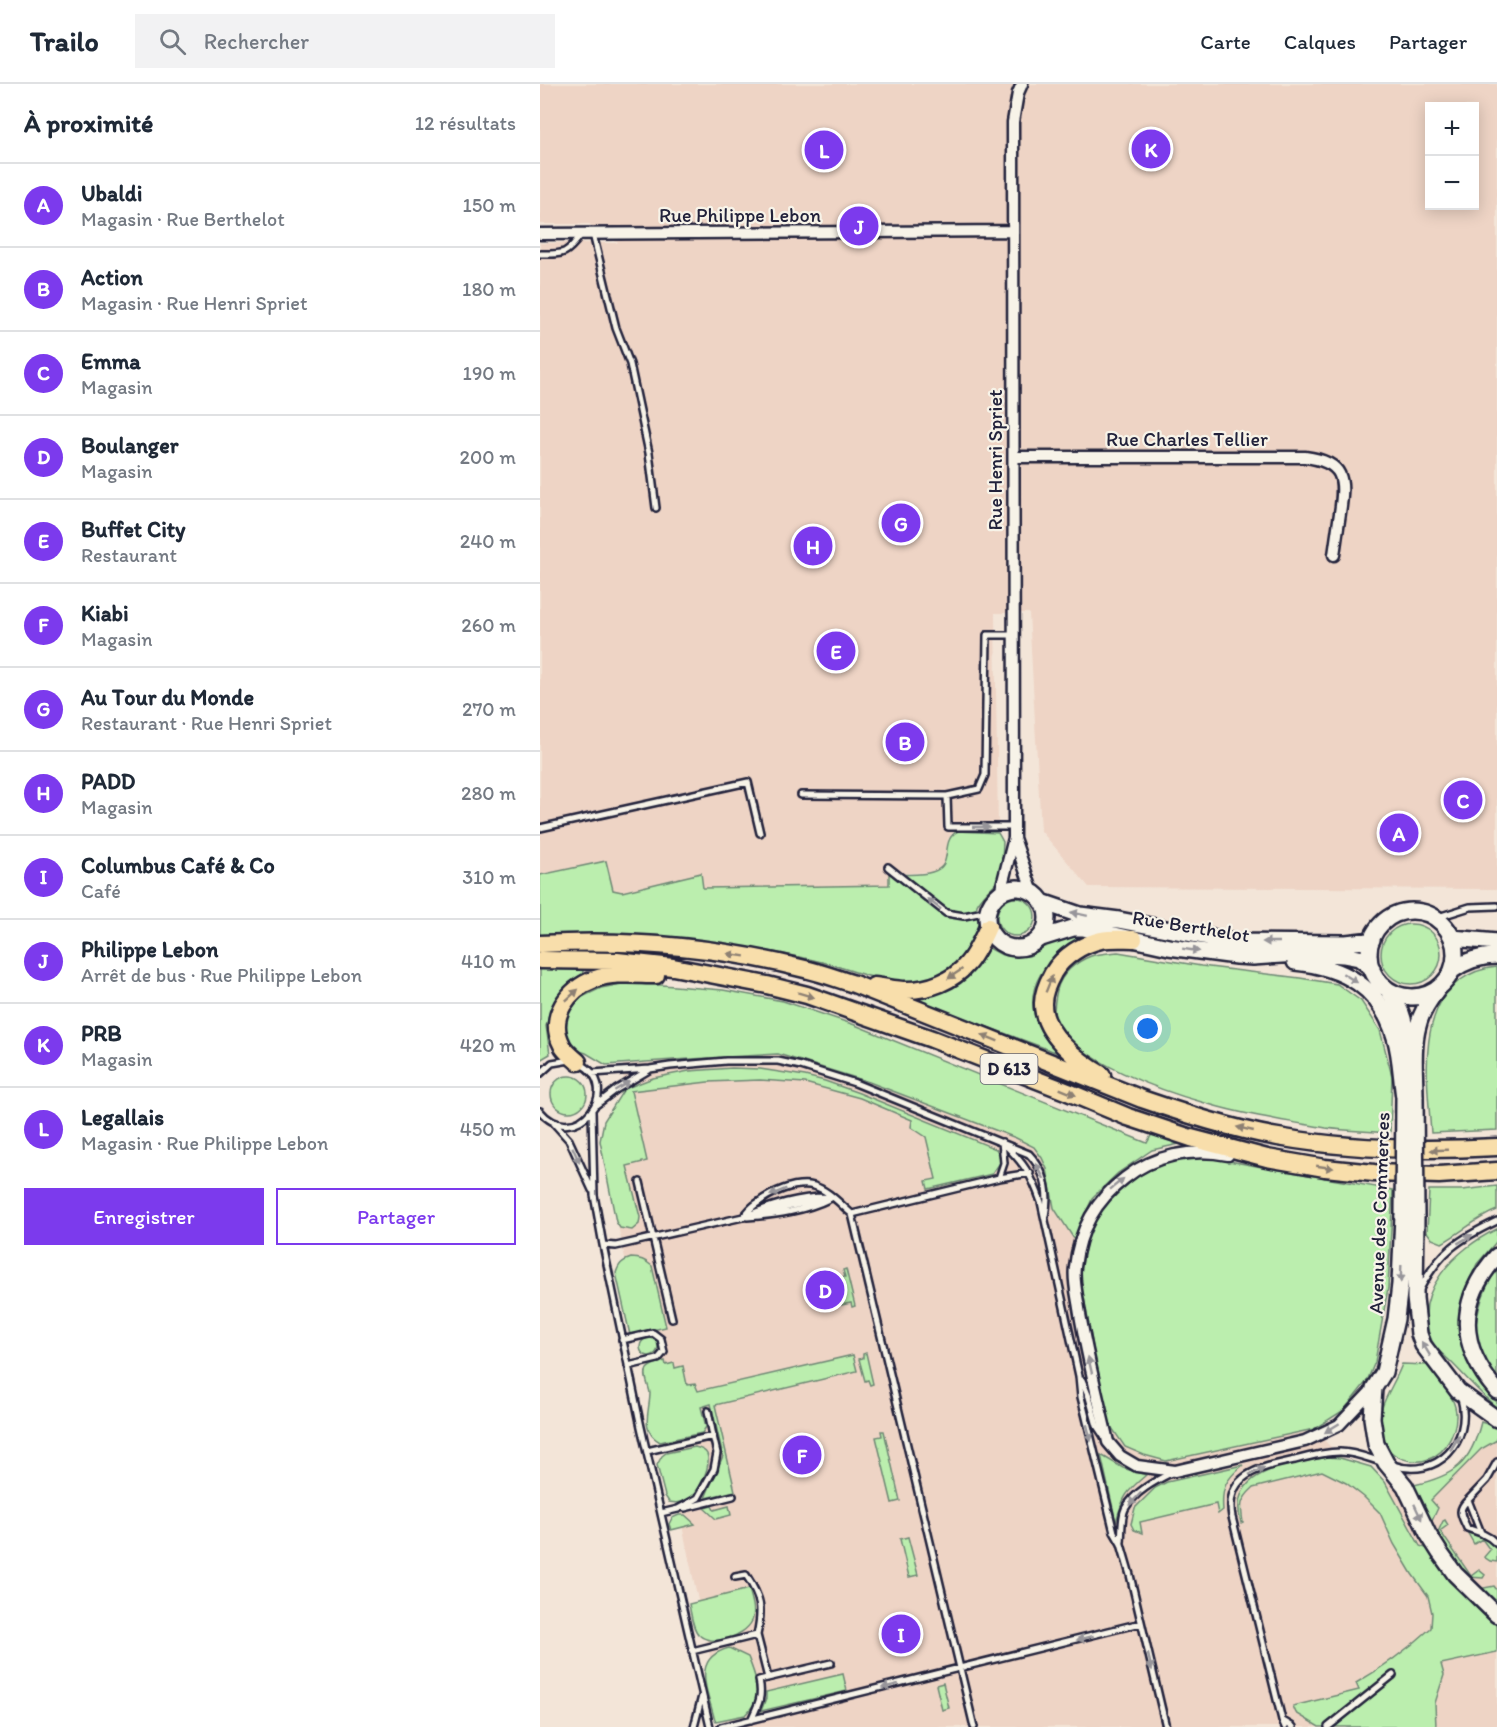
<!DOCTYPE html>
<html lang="fr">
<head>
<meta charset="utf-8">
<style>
	body { margin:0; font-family:Itim,sans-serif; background:#f2f2f3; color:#1f2937 }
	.controls { position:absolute; right:18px; top:18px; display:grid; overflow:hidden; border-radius:0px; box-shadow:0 3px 15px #0003 }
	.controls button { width:54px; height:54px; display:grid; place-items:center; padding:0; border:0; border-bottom:2px solid #e0e1e3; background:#fff; color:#1f2937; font:30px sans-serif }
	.you { position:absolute; left:608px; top:945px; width:21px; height:21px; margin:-15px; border:4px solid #fff; border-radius:50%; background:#1a73e8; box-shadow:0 0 0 9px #1a73e833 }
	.badge { display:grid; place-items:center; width:39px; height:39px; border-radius:50%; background:#7c3aed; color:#fff; font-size:20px; font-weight:700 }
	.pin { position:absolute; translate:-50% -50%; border:3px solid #fff; box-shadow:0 2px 6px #0006 }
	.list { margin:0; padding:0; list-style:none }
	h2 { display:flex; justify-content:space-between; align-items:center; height:78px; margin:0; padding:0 24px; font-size:26px }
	h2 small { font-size:20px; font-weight:400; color:#747a83 }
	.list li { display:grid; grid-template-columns:39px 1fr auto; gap:18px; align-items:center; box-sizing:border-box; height:84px; padding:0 24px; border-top:2px solid #e0e1e3 }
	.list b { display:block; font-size:22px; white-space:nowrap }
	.list p { margin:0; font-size:20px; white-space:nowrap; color:#747a83 }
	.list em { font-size:20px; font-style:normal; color:#747a83 }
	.actions { display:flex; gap:12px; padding:18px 24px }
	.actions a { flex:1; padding:14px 0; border:2px solid #7c3aed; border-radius:0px; text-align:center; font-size:21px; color:#7c3aed }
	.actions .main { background:#7c3aed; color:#fff }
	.icon { flex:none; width:33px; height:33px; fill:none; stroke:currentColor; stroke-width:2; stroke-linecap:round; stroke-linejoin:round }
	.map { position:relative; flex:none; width:957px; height:1643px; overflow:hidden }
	header { display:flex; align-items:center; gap:36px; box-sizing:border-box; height:84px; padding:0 30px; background:#fff; border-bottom:2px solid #e0e1e3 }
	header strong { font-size:28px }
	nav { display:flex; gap:33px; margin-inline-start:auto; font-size:21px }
	.search { width:420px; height:54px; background:#f2f2f3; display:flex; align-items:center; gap:15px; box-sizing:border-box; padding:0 21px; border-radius:0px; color:#747a83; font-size:22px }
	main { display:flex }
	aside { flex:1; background:#fff }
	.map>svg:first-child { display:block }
	.built { fill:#eed4c5; fill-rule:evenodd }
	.green { fill:#bbeeae; stroke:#6e8874; stroke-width:1.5 }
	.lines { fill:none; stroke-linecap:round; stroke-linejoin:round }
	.lane-casing { stroke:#22223b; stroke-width:10 }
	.street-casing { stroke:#22223b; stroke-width:15 }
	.secondary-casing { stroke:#22223b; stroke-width:20 }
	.primary-casing { stroke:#22223b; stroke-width:21 }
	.lane { stroke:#f7f3e8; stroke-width:5 }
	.street { stroke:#f7f3e8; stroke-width:10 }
	.secondary { stroke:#f7f3e8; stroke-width:15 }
	.primary { stroke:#f8deab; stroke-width:16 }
	.secondary-bridge-casing { stroke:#22223b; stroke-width:20; stroke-linecap:butt }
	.secondary-bridge { stroke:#f7f3e8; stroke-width:15 }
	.oneway { fill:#97959a }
	.oneway2 { fill:#8d8073 }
	.labels { text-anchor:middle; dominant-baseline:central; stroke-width:4.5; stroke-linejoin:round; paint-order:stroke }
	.shield { fill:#f7f3e8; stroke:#62616f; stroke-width:1.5 }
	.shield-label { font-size:18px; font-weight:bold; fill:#22223b }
	.street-label { font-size:20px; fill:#22223b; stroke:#f7f3e8 }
</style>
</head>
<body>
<header>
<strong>Trailo</strong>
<div class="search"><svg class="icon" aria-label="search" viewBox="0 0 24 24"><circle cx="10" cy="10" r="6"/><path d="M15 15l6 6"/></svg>Rechercher</div>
<nav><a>Carte</a><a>Calques</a><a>Partager</a></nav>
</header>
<main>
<aside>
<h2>À proximité<small>12 résultats</small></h2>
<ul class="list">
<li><span class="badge">A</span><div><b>Ubaldi</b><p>Magasin · Rue Berthelot</p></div><em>150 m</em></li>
<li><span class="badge">B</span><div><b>Action</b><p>Magasin · Rue Henri Spriet</p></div><em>180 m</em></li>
<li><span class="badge">C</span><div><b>Emma</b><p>Magasin</p></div><em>190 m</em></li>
<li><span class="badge">D</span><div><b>Boulanger</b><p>Magasin</p></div><em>200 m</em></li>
<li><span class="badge">E</span><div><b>Buffet City</b><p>Restaurant</p></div><em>240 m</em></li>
<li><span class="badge">F</span><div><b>Kiabi</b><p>Magasin</p></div><em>260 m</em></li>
<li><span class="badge">G</span><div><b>Au Tour du Monde</b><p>Restaurant · Rue Henri Spriet</p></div><em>270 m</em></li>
<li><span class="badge">H</span><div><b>PADD</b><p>Magasin</p></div><em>280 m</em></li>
<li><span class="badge">I</span><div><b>Columbus Café &amp; Co</b><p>Café</p></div><em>310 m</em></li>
<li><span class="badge">J</span><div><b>Philippe Lebon</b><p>Arrêt de bus · Rue Philippe Lebon</p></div><em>410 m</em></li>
<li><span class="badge">K</span><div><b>PRB</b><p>Magasin</p></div><em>420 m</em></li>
<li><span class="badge">L</span><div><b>Legallais</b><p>Magasin · Rue Philippe Lebon</p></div><em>450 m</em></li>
</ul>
<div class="actions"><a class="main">Enregistrer</a><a>Partager</a></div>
</aside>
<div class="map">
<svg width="957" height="1643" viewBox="0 0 957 1643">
	<rect width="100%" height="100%" fill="#f3e5d8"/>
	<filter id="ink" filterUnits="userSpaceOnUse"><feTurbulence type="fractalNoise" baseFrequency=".0167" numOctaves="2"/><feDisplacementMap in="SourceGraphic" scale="12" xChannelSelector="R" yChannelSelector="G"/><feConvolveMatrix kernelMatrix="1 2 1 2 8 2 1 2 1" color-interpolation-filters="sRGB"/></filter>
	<g filter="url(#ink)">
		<path class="built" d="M0 0H957V805L549 803 501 747 489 529H455L458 749 418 747 412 750 408 755 407 772 405 778 401 784 393 788 349 790 350 801 162 804 161 789 82 808 73 806 65 777 0 791V159H78L49 140H0ZM890 22H934V122H890Z
			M238 970 329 998 476 1054 493 1063 502 1074 507 1085 514 1124 534 1155 547 1153 626 1377 774 1345 800 1373 831 1383 845 1398 874 1401 896 1396 910 1389 928 1371 935 1358 941 1338 951 1315 933 1289 922 1261 918 1235 924 1207 937 1180 954 1160 957 1159V1643H185L60 1057 64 1037 84 1005 83 981 133 976Z"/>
		<path class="green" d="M418 747 458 749 463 758 461 794C456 798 439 816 437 821 436 825 438 834 438 839 437 857 424 874 410 884 398 893 383 899 368 899 343 899 317 888 293 881 272 875 249 871 227 867 150 853 77 851 0 853V791L66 777 73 806 82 808 161 789 163 804 349 801V790C361 790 381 792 392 788 416 782 398 757 418 747Z
			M457 833a19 19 0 1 1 38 0a19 19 0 1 1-38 0Z
			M841 870a30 30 0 1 1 60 0a30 30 0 1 1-60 0Z
			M531 852 549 853C507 870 476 905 503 951 507 957 513 963 518 969L372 915C408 908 432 897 449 864L462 871 474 873 489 872 517 854Z
			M578 868 661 882 760 894 797 900 821 917 840 946 852 992 850 1049C829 1047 807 1047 786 1044 746 1037 704 1031 665 1019 625 1008 535 977 516 937 512 929 515 915 517 906 521 890 535 878 551 872 559 869 569 869 578 868Z
			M38 883 43 887 42 892 15 916 6 942 10 970 0 976V885Z
			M957 883V1046L891 1049C888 1002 876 929 919 897 930 889 943 884 957 883Z
			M82 900 122 901 183 906 243 917 315 941 607 1059 612 1050 644 1059 612 1066 578 1089 553 1113 534 1155 514 1124 507 1085 502 1074 494 1063 476 1054 329 998 238 970 133 976 66 981 46 969 36 966 28 961 24 937 32 923 42 913 61 904Z
			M192 984 220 985 265 992 285 997 319 1009 456 1065 460 1072V1079L452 1090 388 1105 386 1097 396 1095 386 1053 371 1043 372 1036 320 1014 265 999 220 996 168 998 91 1007 107 1077 87 1082 100 1133 99 1140 92 1146 80 1144 76 1138 60 1057 64 1037 84 1005 113 994 149 987Z
			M11 1010a18 18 0 1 1 36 0a18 18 0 1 1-36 0Z
			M666 1073 853 1106 848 1204 835 1278 827 1297 804 1326 774 1345 626 1377 604 1371 585 1363 572 1344 563 1319 540 1192 547 1153 559 1130 576 1104 624 1078Z
			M957 1102V1126C936 1134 922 1148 902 1159L892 1155 887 1148 889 1106H922Z
			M957 1145V1157L937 1180 924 1207 918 1235 922 1261 933 1289 941 1302 957 1318V1324C940 1309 926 1293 911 1278 905 1272 895 1265 892 1257 869 1209 917 1164 957 1145Z
			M91 1174C100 1174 105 1176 112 1182L126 1243 90 1251 76 1189C79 1180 82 1177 91 1174Z
			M957 1184V1297C951 1288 943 1278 939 1269 929 1244 943 1205 957 1184Z
			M306 1185 315 1222 312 1223 311 1219 301 1221 295 1195 305 1193 303 1186Z
			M100 1263a9 9 0 1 1 18 0a9 9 0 1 1-18 0Z
			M326 1269 333 1300 330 1301 328 1296 325 1297 319 1275 323 1274V1270Z
			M313 1271 317 1287 175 1321 195 1407 165 1414 183 1372 171 1320 161 1323 166 1343 162 1349 120 1358C99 1346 110 1328 110 1309 109 1302 103 1292 107 1285 111 1280 119 1279 125 1277L126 1281 134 1279 135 1284 143 1282 147 1301 155 1300 158 1307Z
			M862 1280 888 1281C896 1292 906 1303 912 1315 922 1334 912 1361 895 1372 875 1385 844 1373 840 1349 835 1323 854 1303 862 1280Z
			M941 1338 957 1343V1356L941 1365 891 1416 898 1424 891 1439 874 1401C915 1392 931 1379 941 1338Z
			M341 1347H344L360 1417 352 1419 336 1353 342 1352Z
			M155 1363C159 1364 165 1366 167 1370 172 1382 158 1410 147 1416 142 1419 135 1419 129 1418L125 1412 117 1381 122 1372 126 1369Z
			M561 1371 583 1384 606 1391C586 1408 583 1412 576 1438Z
			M787 1373 800 1374 831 1383 845 1398 880 1462 894 1467 957 1537V1568L901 1580 904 1591 895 1619 896 1643H779L756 1629 753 1622 819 1606 816 1599C844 1583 868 1565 891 1544L892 1529 888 1512 872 1490 854 1460 840 1429 824 1413 806 1399 782 1387 713 1404C700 1416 700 1421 703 1438L701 1439C686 1385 749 1381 787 1373Z
			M703 1381C686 1395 681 1404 683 1426L678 1430 676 1420 600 1438 602 1449 594 1446 591 1440 595 1424 615 1404 627 1398Z
			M172 1422 174 1426 189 1422 191 1431 176 1435 164 1424Z
			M139 1431H145L155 1440 131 1446 129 1440 132 1434Z
			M905 1436 908 1441 900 1447 931 1492 939 1486 945 1491 943 1494 928 1493 912 1474 897 1450 903 1437Z
			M926 1446 946 1455 957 1464V1478L950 1477 944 1473 950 1466 942 1455 934 1460Z
			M368 1453 378 1491 369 1493 360 1455Z
			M954 1502 957 1506V1523L939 1505Z
			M209 1505C212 1516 216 1527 212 1537 204 1553 172 1563 159 1551 152 1544 151 1529 149 1520Z
			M189 1564 208 1573C213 1586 221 1604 215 1618 213 1623 208 1627 205 1631L176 1637 174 1633C167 1605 151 1574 189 1564Z
			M303 1590 307 1607 221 1627 226 1614V1608Z
			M403 1599 409 1624 402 1626 396 1601Z"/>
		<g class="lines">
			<defs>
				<path id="lane" d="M53 150 76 244 90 280 109 369 116 424
					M0 170C24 170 26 171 41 151
					M261 711 407 712 439 705 445 691 447 551H473
					M407 712 408 743H474
					M0 744 208 698 220 749
					M348 783 406 829 424 832 448 827
					M895 834 930 823 957 822
					M52 989 110 985 130 982 186 977H238L261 982 315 999 489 1070C506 1088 510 1108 505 1132
					M0 990 12 979 30 976
					M56 1021 77 1005 109 986
					M0 1027C35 1069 87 1003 39 979
					M52 1027 54 1111 63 1161 101 1343 170 1643
					M12 1037 29 1056 52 1106
					M462 1058C483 1078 492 1091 501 1118L539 1292 541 1313 574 1448 581 1460 590 1491 626 1643
					M459 1094 464 1079 462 1058
					M100 1098 132 1235
					M221 1129 282 1115
					M312 1130 459 1094 490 1089
					M204 1133C232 1121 260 1112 291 1113
					M207 1133C236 1131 265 1127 291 1114
					M63 1161 76 1162 203 1133C207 1129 211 1123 216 1120 230 1109 255 1097 274 1102 288 1106 301 1121 312 1130L434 1643
					M880 1205C900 1167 919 1155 957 1137
					M82 1256 113 1249 121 1255 124 1268 118 1275 88 1282
					M542 1296 549 1313 557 1342 563 1351
					M168 1327 173 1352
					M107 1367 173 1352 177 1369 174 1385 158 1414 138 1425 121 1429
					M957 1378 947 1396 928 1416 941 1449 950 1454 957 1460
					M853 1381C897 1396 933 1358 921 1314
					M928 1416C916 1427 922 1432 927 1444L941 1449
					M145 1424 193 1412
					M581 1458C582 1449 581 1433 585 1425 594 1408 615 1397 631 1389
					M195 1493 206 1491C221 1514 223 1524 217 1551
					M152 1567 217 1551 228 1594
					M211 1636C218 1621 223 1613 219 1596L291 1579
					M743 1637 753 1643
					M154 1643 162 1612
					M181 1643 601 1539
					M745 1643 742 1636 692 1433C684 1389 722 1383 755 1376 770 1372 785 1368 800 1368 814 1368 828 1374 841 1378
					M788 1643 853 1591"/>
				<path id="street" d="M0 150 473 147
					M474 373H765C805 378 805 395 800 429 798 443 796 457 794 471
					M474 754 493 809
					M460 809 474 754 473 38 478 9 482 0
					M688 1071C652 1064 614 1071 585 1094 556 1116 539 1146 535 1183 533 1196 537 1211 539 1224 546 1269 558 1314 568 1358L580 1372 597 1382 635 1387 765 1357 799 1341 834 1304"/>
				<path id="secondary" d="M447 834a30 30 0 1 1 60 0a30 30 0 1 1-60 0Z
					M502 818 540 831 579 836 694 858 806 859 832 856
					M829 870a43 43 0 1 1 86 0a43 43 0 1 1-86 0Z
					M912 854 957 858
					M498 855 533 844H543L629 863 696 872 713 873 772 869 803 871 819 874 832 884
					M755 878C804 883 840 903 855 953 861 972 861 994 864 1013
					M913 886C927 876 940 872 957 872
					M847 905C865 929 866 940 865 969
					M875 1013C875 992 872 963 878 942 881 929 889 916 898 905
					M863 1131 860 1200 856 1235 844 1288 834 1304 832 1334 836 1360 846 1379 865 1402 888 1450 900 1469 915 1490 957 1531
					M876 1132 875 1214 879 1250 883 1261 918 1307 957 1335
					M957 1172C917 1217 918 1262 957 1307"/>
				<path id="primary" d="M0 860C88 855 179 863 265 885 282 889 298 895 314 900L602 1015C646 1030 692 1045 738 1053 811 1066 884 1067 957 1063
					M0 876 77 877 133 883 227 901 267 911 392 955 528 1008 588 1033 651 1054 727 1074 785 1084 834 1089 899 1091 957 1087
					M334 902C345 903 356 906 367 906 389 906 413 897 427 880 436 870 442 856 448 843
					M38 978C33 973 25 968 22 961 7 933 28 905 55 895 74 888 96 891 116 891
					M562 991C539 978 502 949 503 919 503 908 508 898 513 889 523 872 543 860 561 856 572 854 583 855 594 855"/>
			</defs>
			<use href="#lane" class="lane-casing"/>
			<use href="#street" class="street-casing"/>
			<use href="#secondary" class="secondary-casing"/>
			<use href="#primary" class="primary-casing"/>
			<use href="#lane" class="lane"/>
			<use href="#street" class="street"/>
			<use href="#secondary" class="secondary"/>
			<use href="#primary" class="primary"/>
			<defs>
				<path id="secondary-bridge" d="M875 1013 876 1132
					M863 1131 864 1013"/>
			</defs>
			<use href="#secondary-bridge" class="secondary-bridge-casing"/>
			<use href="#secondary-bridge" class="secondary-bridge"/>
		</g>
		<defs><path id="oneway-solid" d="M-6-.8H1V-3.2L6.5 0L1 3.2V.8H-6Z" transform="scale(1.5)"/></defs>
		<g class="oneway">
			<use href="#oneway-solid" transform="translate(441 743)"/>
			<use href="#oneway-solid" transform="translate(394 820) rotate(-142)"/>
			<use href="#oneway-solid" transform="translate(539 830) rotate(-168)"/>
			<use href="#oneway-solid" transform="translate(731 858) rotate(-180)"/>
			<use href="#oneway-solid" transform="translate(651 866) rotate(9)"/>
			<use href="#oneway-solid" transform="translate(810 894) rotate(32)"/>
			<use href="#oneway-solid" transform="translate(82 1002) rotate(-32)"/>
			<use href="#oneway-solid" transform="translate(36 1071) rotate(66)"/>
			<use href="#oneway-solid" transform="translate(500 1087) rotate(-118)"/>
			<use href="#oneway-solid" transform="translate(577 1100) rotate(-39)"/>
			<use href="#oneway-solid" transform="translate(238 1108) rotate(158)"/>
			<use href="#oneway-solid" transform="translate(925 1155) rotate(-31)"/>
			<use href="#oneway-solid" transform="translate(861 1190) rotate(92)"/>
			<use href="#oneway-solid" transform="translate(886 1265) rotate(-121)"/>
			<use href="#oneway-solid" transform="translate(550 1281) rotate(-103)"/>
			<use href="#oneway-solid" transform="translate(792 1344) rotate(148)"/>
			<use href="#oneway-solid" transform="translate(549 1349) rotate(76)"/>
			<use href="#oneway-solid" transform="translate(915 1359) rotate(-58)"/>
			<use href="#oneway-solid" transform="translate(717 1387) rotate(-25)"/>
			<use href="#oneway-solid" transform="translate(595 1415) rotate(134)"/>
			<use href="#oneway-solid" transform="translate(878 1428) rotate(65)"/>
			<use href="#oneway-solid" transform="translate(545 1554) rotate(166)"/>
			<use href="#oneway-solid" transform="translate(610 1578) rotate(76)"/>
			<use href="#oneway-solid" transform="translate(350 1602) rotate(166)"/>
		</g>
		<g class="oneway2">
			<use href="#oneway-solid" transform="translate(196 871) rotate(-171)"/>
			<use href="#oneway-solid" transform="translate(415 890) rotate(146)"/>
			<use href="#oneway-solid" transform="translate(509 900) rotate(-68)"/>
			<use href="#oneway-solid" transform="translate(32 911) rotate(-42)"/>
			<use href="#oneway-solid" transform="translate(266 911) rotate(17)"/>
			<use href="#oneway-solid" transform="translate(450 954) rotate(-158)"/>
			<use href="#oneway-solid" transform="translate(528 1008) rotate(22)"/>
			<use href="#oneway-solid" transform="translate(705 1045) rotate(-167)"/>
			<use href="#oneway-solid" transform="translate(899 1066) rotate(178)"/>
			<use href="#oneway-solid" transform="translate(785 1083) rotate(8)"/>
		</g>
	</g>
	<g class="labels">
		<rect class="shield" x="440.5" y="970" width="57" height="30" rx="4.5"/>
		<g class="shield-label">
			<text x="469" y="985">D 613</text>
		</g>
		<g class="street-label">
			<text x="200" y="131">Rue Philippe Lebon</text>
			<text x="647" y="355">Rue Charles Tellier</text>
			<text transform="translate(455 376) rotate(-90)">Rue Henri Spriet</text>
			<text transform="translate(651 842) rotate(9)">Rue Berthelot</text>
			<text transform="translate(839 1129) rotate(-88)">Avenue des Commerces</text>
		</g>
	</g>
</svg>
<div class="controls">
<button>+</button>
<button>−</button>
</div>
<div class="you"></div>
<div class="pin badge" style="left:859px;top:749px">A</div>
<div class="pin badge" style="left:365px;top:658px">B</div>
<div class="pin badge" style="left:923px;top:716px">C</div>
<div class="pin badge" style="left:285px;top:1206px">D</div>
<div class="pin badge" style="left:296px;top:567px">E</div>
<div class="pin badge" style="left:262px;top:1371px">F</div>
<div class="pin badge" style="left:361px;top:439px">G</div>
<div class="pin badge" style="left:273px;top:462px">H</div>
<div class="pin badge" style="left:361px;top:1550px">I</div>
<div class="pin badge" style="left:319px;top:142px">J</div>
<div class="pin badge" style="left:611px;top:65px">K</div>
<div class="pin badge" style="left:284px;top:66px">L</div>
</div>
</main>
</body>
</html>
